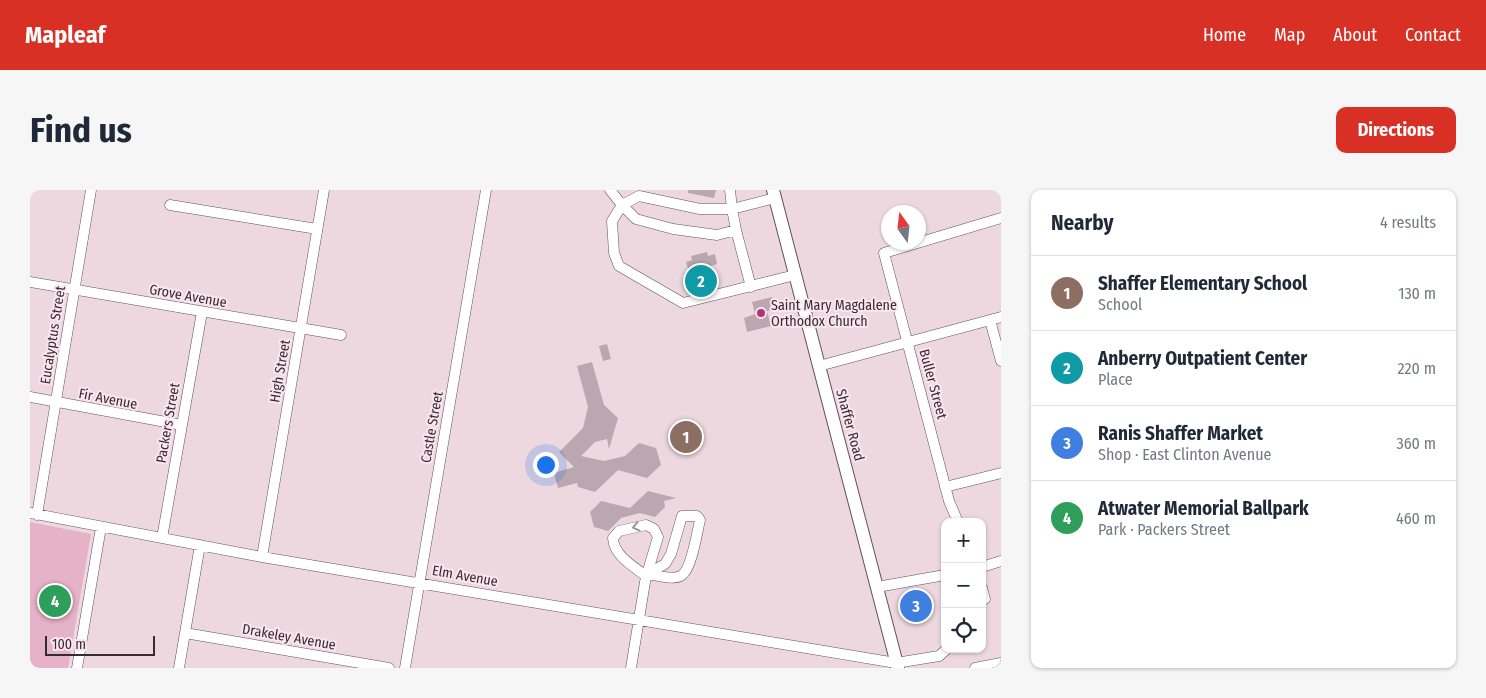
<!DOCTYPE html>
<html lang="en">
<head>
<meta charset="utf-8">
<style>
	body { margin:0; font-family:"Fira Sans Condensed",sans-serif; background:#f6f6f7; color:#1f2937 }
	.controls { position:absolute; right:15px; bottom:15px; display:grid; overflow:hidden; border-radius:10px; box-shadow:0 1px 4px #0004 }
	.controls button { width:45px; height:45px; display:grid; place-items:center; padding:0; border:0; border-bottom:1px solid #e0e1e3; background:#fff; color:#1f2937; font:25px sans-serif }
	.compass { position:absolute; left:851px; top:15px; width:45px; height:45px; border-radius:50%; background:#fff; box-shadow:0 1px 4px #0004; rotate:345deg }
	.scale { position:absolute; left:15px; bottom:12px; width:110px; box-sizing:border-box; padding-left:5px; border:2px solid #342c2f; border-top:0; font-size:14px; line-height:18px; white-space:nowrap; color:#342c2f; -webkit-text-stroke:4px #fbe5ee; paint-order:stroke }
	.you { position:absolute; left:515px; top:274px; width:18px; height:18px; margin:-12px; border:4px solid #fff; border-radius:50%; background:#1a73e8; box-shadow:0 0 0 8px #1a73e833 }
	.badge { display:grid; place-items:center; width:32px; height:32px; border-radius:50%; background:#d93025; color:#fff; font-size:16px; font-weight:700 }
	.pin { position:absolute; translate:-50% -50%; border:2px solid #fff; box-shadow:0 1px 5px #0006 }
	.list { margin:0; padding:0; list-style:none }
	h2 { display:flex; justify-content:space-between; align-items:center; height:65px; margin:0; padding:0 20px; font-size:21px }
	h2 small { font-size:16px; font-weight:400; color:#747a83 }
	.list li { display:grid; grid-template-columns:32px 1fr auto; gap:15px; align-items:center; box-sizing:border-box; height:75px; padding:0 20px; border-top:1px solid #e0e1e3 }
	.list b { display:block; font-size:19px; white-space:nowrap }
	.list p { margin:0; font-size:16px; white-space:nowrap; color:#747a83 }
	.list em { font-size:16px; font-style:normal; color:#747a83 }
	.icon { flex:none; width:28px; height:28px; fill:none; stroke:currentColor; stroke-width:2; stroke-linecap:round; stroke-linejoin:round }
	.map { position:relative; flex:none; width:971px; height:478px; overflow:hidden; border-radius:10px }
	header { display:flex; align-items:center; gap:30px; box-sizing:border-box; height:70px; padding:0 25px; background:#d93025; color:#fff }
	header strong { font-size:24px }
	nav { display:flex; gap:28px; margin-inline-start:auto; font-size:18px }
	.intro { display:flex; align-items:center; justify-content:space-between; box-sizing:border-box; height:120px; padding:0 30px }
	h1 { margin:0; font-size:35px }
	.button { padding:12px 22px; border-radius:10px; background:#d93025; color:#fff; font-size:18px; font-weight:700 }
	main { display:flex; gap:30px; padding:0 30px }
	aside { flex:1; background:#fff; border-radius:10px; box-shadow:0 1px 4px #0004 }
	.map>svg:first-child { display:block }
	.green { fill:#e6b2c7 }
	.building { fill:#bba7af }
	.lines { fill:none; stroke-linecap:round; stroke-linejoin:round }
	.minor-casing { stroke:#625158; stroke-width:11 }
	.major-casing { stroke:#625158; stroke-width:14 }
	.minor { stroke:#fff; stroke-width:10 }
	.major { stroke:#fff; stroke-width:12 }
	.oneway { stroke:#9a9697 }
	.poi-dot { fill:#b53178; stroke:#fbe5ee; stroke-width:2 }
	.labels { text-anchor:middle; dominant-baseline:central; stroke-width:4; stroke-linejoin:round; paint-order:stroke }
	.street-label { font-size:14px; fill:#342c2f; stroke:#fbe5ee }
	.poi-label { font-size:14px; fill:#342c2f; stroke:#fbe5ee; text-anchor:start }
</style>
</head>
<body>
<header>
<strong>Mapleaf</strong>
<nav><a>Home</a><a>Map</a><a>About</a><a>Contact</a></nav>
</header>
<div class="intro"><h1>Find us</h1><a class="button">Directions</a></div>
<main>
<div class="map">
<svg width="971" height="478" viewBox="0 0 971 478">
	<rect width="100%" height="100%" fill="#edd8e0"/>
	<path class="green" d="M0 332 61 344 38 478H0Z"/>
	<path class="building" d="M658 0H686L684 8 658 3Z
		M677 62 678 66 685 64 687 74 681 76 687 97 660 104 654 83 659 82 656 72 662 70 661 66Z
		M742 107 745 119 737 121 741 136 717 142 714 128 725 124 722 112Z
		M577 154 581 169 573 171 569 156Z
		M562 172 574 215 588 228 579 259 577 249 565 252 551 266 574 271 595 266 609 253 626 258 631 275 617 288 588 280 565 302 548 297 547 293 528 298 524 283 544 277 529 262 553 238 558 217 547 176Z
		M618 301 646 308 634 311 635 317 625 327 610 323 591 328 578 341 564 337 560 322 571 311 600 318Z
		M894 409 896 419 877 423 875 413Z"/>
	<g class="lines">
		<defs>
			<path id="minor" d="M580 0 592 15 582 31 584 63 589 76 653 113 765 85
				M700 0 702 19H670L609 6 592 15 606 29 643 39 687 45 706 40 721 97
				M140 15 287 39
				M706 40 702 19 745 8
				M0 92 311 145
				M960 130 971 171
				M789 176 971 127
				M0 207 152 235
				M915 297 971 283
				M0 323 232 367 866 473 909 466 917 459
				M7 325 61 0
				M652 326H667L670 330C667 342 662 378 652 385 645 391 625 385 617 384L635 374 641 364Z
				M928 332 919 311 854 63 971 28
				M132 348 172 122
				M232 367 294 0
				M952 377 971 371
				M847 397 915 385
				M952 398 955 409
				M155 443 359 478
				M47 478 71 337
				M149 478 170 355
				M375 478 456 0
				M601 478 615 392 617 384 628 347 624 339 616 335 589 341 583 348C584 366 603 376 616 386
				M945 478 971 473"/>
			<path id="major" d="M743 0 868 478"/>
		</defs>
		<use href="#minor" class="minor-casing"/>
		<use href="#major" class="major-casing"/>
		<use href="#minor" class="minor"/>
		<use href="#major" class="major"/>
	</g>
	<defs><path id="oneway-chevron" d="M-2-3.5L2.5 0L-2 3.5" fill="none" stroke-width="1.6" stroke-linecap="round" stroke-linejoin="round" transform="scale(1.25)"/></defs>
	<use class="oneway" href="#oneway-chevron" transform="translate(606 337) rotate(167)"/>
	<circle class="poi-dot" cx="731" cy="123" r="5"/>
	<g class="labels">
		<g class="street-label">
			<text transform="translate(158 106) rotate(10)">Grove Avenue</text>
			<text transform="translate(23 145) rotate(-81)">Eucalyptus Street</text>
			<text transform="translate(250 181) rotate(-80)">High Street</text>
			<text transform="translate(903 194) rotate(75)">Buller Street</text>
			<text transform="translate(78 209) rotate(11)">Fir Avenue</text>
			<text transform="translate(138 233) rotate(-80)">Packers Street</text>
			<text transform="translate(820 235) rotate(75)">Shaffer Road</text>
			<text transform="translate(402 237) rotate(-80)">Castle Street</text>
			<text transform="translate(435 386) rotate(10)">Elm Avenue</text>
			<text transform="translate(259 447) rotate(10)">Drakeley Avenue</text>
		</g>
		<g class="poi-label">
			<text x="741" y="115">Saint Mary Magdalene<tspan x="741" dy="16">Orthodox Church</tspan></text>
		</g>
	</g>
</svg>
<div class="controls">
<button>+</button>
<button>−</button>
<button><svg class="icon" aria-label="locate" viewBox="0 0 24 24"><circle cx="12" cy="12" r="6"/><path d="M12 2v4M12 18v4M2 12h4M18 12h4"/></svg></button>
</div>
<svg class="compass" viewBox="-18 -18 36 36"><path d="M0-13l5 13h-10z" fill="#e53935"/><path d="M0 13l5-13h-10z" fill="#747a83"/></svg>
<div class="scale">100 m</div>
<div class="you"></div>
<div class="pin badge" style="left:656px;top:247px;background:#8d6e63">1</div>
<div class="pin badge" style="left:671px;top:91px;background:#0f9aa8">2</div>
<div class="pin badge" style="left:886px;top:416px;background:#3f7fe0">3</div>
<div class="pin badge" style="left:25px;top:411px;background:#2e9e5b">4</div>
</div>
<aside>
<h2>Nearby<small>4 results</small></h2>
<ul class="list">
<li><span class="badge" style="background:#8d6e63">1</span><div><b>Shaffer Elementary School</b><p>School</p></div><em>130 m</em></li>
<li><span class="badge" style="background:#0f9aa8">2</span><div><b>Anberry Outpatient Center</b><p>Place</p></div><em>220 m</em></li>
<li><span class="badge" style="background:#3f7fe0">3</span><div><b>Ranis Shaffer Market</b><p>Shop · East Clinton Avenue</p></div><em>360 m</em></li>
<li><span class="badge" style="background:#2e9e5b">4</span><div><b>Atwater Memorial Ballpark</b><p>Park · Packers Street</p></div><em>460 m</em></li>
</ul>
</aside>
</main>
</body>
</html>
